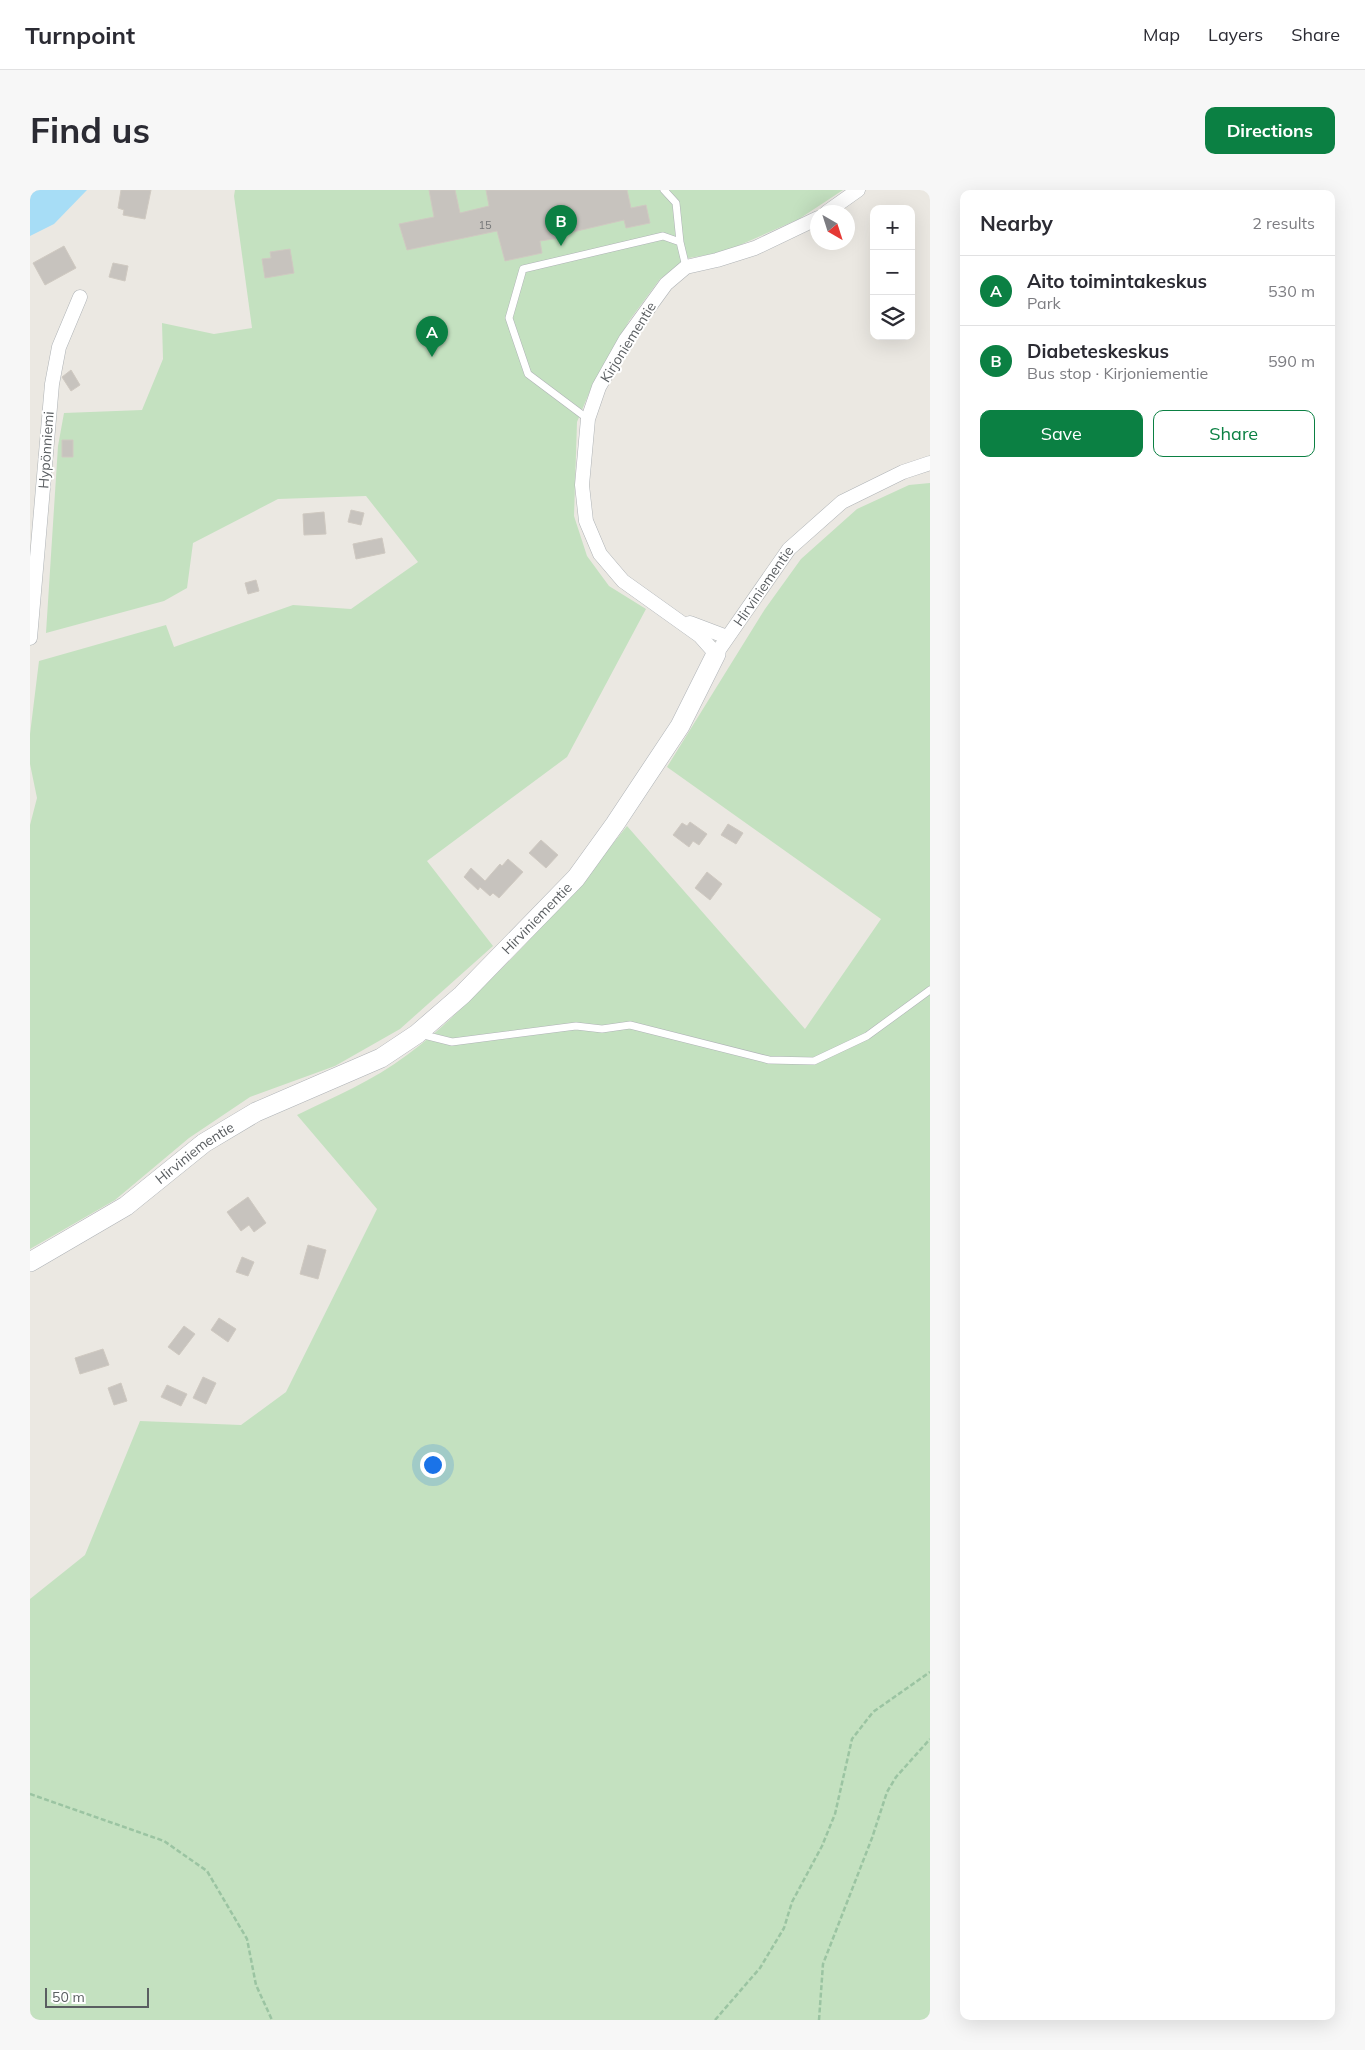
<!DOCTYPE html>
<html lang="en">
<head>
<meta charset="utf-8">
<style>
	body { margin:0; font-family:Mulish,sans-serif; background:#f7f7f7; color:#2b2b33 }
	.controls { position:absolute; right:15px; top:15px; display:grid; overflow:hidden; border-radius:10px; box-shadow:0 5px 20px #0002 }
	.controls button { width:45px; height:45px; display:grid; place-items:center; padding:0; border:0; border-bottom:1px solid #e1e1e2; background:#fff; color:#2b2b33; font:25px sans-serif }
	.compass { position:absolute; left:780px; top:15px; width:45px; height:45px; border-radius:50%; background:#fff; box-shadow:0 5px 20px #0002; rotate:141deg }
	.scale { position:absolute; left:15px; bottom:12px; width:104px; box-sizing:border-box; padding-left:5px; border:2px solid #5a5e61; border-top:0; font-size:14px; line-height:18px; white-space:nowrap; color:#5a5e61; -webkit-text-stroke:4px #fff; paint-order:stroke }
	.you { position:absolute; left:402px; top:1274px; width:18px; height:18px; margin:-12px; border:4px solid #fff; border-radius:50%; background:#1a73e8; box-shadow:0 0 0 8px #1a73e833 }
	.badge { display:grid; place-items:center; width:32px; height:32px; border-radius:50%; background:#0b8043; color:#fff; font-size:16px; font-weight:700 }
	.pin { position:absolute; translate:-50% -41px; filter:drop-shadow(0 1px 2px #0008) }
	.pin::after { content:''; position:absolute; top:26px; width:18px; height:15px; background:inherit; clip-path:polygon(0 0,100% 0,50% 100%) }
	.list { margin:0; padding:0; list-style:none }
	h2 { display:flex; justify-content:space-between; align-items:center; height:65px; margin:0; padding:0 20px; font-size:21px }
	h2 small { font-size:16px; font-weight:400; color:#7c7c81 }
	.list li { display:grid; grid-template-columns:32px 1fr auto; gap:15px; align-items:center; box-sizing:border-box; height:70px; padding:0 20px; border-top:1px solid #e1e1e2 }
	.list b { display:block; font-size:19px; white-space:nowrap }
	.list p { margin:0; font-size:16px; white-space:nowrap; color:#7c7c81 }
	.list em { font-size:16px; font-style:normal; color:#7c7c81 }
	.actions { display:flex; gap:10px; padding:15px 20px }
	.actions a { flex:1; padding:11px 0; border:1px solid #0b8043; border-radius:10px; text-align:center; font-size:18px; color:#0b8043 }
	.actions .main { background:#0b8043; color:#fff }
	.icon { flex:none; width:28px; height:28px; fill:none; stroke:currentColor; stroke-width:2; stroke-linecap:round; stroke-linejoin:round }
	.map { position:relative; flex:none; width:900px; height:1830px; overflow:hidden; border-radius:10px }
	header { display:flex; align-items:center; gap:30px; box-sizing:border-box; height:70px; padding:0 25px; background:#fff; border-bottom:1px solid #e1e1e2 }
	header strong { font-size:24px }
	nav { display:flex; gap:28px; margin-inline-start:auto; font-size:18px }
	.intro { display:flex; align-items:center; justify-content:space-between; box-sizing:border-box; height:120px; padding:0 30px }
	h1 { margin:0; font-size:35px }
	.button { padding:12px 22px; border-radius:10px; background:#0b8043; color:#fff; font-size:18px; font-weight:700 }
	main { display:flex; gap:30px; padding:0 30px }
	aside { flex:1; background:#fff; border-radius:10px; box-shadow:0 5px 20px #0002 }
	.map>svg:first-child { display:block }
	.green { fill:#c4e1c0 }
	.water { fill:#a7ddf6 }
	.building { fill:#c7c3be; stroke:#cfc9c1 }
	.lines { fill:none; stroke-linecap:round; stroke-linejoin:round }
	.lane-casing { stroke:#afb3b6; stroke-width:8 }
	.street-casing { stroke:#afb3b6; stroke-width:15 }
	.secondary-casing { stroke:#aeb2b6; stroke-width:20 }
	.path { stroke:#9bc4a2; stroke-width:2.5; stroke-dasharray:5 2.5; stroke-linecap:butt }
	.lane { stroke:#fff; stroke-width:7 }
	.street { stroke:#fff; stroke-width:14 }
	.secondary { stroke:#fff; stroke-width:19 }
	.labels { text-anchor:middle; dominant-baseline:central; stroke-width:4; stroke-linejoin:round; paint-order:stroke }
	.number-label { font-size:11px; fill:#757778 }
	.street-label { font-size:14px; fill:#5a5e61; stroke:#fff }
</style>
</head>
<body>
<header>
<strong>Turnpoint</strong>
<nav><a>Map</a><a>Layers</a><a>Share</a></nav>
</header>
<div class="intro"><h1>Find us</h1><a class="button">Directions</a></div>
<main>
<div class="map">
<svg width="900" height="1830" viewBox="0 0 900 1830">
	<rect width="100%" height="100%" fill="#ebe8e2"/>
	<path class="green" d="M205 0H813L769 29 694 62 659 68 630 89 599 131 562 196 547 232 544 326 557 366 579 396 616 419 537 567 397 671 463 756 370 839 305 876 220 907 159 948 85 1010 0 1059V635L7 608 0 574V544L9 471 136 435 144 457 263 415 321 419 388 372 336 306 248 309 163 353 157 398 134 411 16 443 28 256 34 223 112 220 133 169 132 133 184 144 222 138 204 6Z
		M900 293V1830H0V1409L55 1365 110 1231 211 1235 256 1202 347 1019 267 925C304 907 344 890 377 865 405 845 429 821 453 797 505 747 552 693 597 636L775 839 851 729 637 577 735 419 771 369 827 319 879 295Z"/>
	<path class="water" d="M0 0H57L24 34 0 46Z"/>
	<path class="building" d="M91 0H121L115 29 93 25 94 20 88 18Z
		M399 0H425L430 23 459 16 456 0H597L601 18 616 15 620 33 596 38 594 30 530 45V48L510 51 512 63 475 71 467 41 377 60 369 34 404 27Z
		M34 56 46 78 15 95 3 73Z
		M260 59 264 83 235 88 232 69 241 68 240 62Z
		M83 73 98 76 95 91 79 87Z
		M41 180 50 195 41 201 32 187Z
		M32 250H43V267H32Z
		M321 320 334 323 331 335 318 332Z
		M294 322 296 344 274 345 273 324Z
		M352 348 355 363 326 369 323 354Z
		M226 390 229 401 218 404 215 393Z
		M660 632 677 644 669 655 663 651 659 657 643 645 652 633 657 636Z
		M698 634 713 643 706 654 691 645Z
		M511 650 528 665 516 678 499 663Z
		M478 669 493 682 469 708 463 703 460 706 450 697 448 700 434 687 441 678 455 691 470 674 472 676Z
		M677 682 692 694 680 710 665 698Z
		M218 1007 236 1033 224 1042 219 1035 211 1041 197 1022Z
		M278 1055 296 1060 288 1089 270 1084Z
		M212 1067 224 1072 218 1086 206 1082Z
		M189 1128 206 1139 198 1152 181 1140Z
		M154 1136 165 1144 149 1165 138 1157Z
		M73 1159 79 1175 50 1184 45 1168Z
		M173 1187 186 1193 176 1214 163 1208Z
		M91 1193 97 1211 84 1215 78 1198Z
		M137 1195 157 1204 151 1216 131 1207Z"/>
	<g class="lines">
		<defs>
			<path id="lane" d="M634 0 646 13 650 52
				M558 229 498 184 479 128 493 79 633 46 650 52 656 77
				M390 844 422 852 546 836 572 839 600 835 739 870 784 871 837 846 900 800"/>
			<g id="street">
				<path d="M797 22 828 0"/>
				<path id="s1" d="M788 28 725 58 687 70 656 77 636 94 596 149 569 197 558 229 552 295 556 331 570 364 593 391 670 446 686 464 759 359 812 312 873 282 900 273"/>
				<path d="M660 433 697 447"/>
				<path d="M0 448 22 194 29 157 50 107"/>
			</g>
			<g id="secondary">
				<path id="s2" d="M0 1072 96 1016 174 953 226 922 351 868 387 844 432 805 546 688 585 634 650 536 686 464"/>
			</g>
		</defs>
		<use href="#lane" class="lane-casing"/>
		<use href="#street" class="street-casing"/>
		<use href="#secondary" class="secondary-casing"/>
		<path class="path" d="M0 1604 134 1651 177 1681 217 1749 226 1795 242 1830
			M685 1830 730 1778 754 1738 762 1712 792 1656 805 1624 822 1549 843 1522 900 1482
			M789 1830 793 1774 842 1648 857 1602 866 1587 900 1549"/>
		<use href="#lane" class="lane"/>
		<use href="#street" class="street"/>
		<use href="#secondary" class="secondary"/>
	</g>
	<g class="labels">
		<g class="number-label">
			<text x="455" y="35">15</text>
		</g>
		<g class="street-label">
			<text transform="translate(598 152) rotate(-58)">Kirjoniementie</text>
			<text transform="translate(16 260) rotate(-86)">Hypönniemi</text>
			<text stroke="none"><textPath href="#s1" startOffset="700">Hirviniementie</textPath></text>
			<text stroke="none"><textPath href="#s2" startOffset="618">Hirviniementie</textPath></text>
			<text stroke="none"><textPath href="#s2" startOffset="198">Hirviniementie</textPath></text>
		</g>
	</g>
</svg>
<div class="controls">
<button>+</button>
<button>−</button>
<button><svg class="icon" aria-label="layers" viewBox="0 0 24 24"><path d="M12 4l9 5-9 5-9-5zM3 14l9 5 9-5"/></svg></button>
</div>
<svg class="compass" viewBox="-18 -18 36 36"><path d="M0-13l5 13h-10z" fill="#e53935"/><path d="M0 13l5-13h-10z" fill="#7c7c81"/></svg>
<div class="scale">50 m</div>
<div class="you"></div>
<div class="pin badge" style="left:402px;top:167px">A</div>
<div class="pin badge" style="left:531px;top:56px">B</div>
</div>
<aside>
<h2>Nearby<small>2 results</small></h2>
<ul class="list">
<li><span class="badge">A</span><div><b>Aito toimintakeskus</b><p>Park</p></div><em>530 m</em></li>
<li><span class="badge">B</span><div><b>Diabeteskeskus</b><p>Bus stop · Kirjoniementie</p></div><em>590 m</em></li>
</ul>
<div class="actions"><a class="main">Save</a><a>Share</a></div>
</aside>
</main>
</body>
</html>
